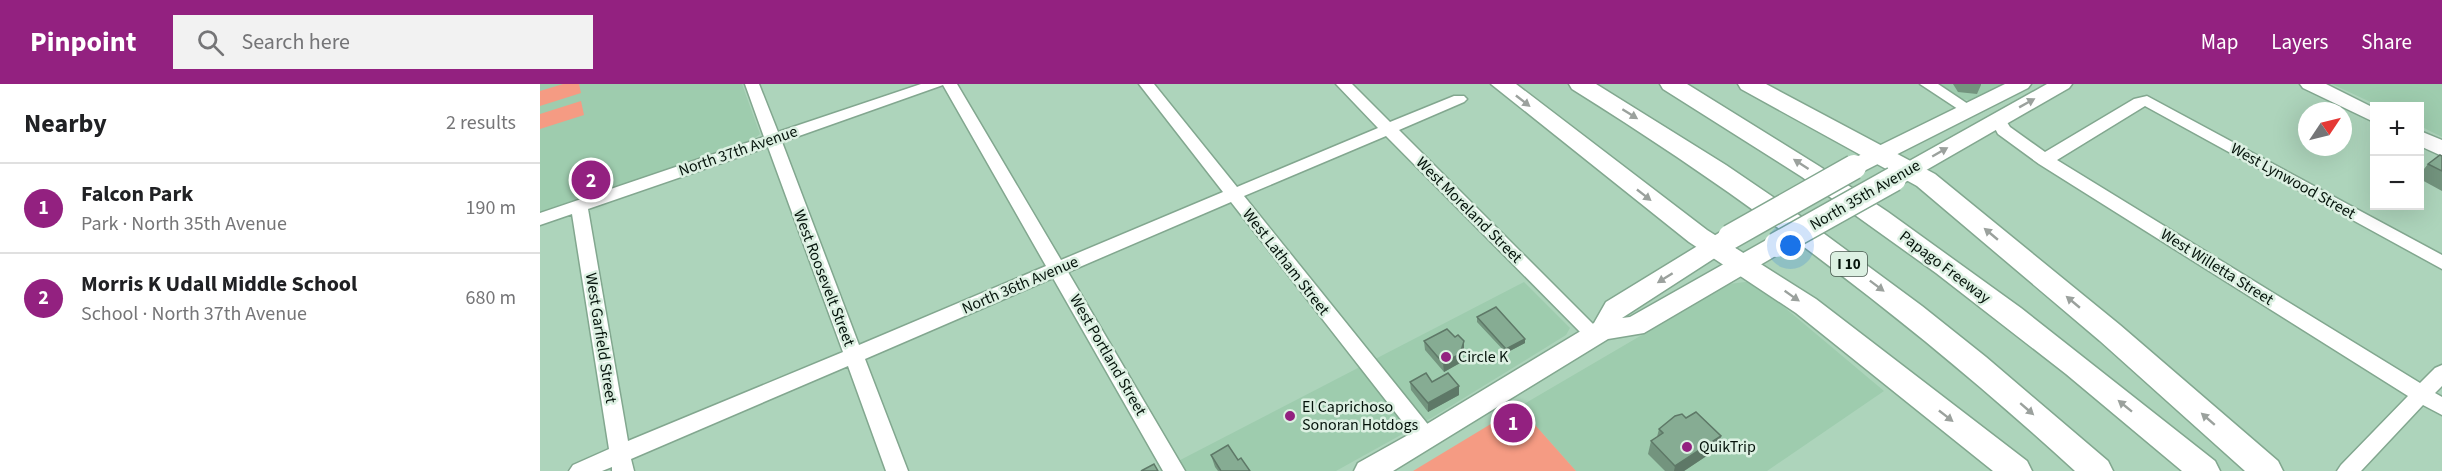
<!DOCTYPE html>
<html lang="en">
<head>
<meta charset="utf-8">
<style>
	body { margin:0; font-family:"Source Sans 3",sans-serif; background:#f2f2f2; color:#202124 }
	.controls { position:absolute; right:18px; top:18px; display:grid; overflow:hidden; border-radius:0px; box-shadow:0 6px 24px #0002 }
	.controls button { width:54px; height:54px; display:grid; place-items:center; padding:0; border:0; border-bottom:2px solid #e0e0e0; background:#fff; color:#202124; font:30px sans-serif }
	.compass { position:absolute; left:1758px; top:18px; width:54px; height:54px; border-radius:50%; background:#fff; box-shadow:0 6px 24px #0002; rotate:55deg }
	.you { position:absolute; left:1251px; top:162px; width:21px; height:21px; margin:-15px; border:4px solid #fff; border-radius:50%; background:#1a73e8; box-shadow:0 0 0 9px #1a73e833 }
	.badge { display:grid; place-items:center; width:39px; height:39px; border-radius:50%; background:#932180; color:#fff; font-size:20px; font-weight:700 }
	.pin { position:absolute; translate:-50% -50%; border:3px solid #fff; box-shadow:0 2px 6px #0006 }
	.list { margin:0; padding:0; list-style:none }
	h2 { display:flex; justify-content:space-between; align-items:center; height:78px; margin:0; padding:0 24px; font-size:26px }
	h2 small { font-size:20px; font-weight:400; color:#757577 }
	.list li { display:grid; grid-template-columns:39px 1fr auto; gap:18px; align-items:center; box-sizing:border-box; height:90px; padding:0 24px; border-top:2px solid #e0e0e0 }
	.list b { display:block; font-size:22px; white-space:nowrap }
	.list p { margin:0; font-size:20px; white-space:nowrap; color:#757577 }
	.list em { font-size:20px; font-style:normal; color:#757577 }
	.icon { flex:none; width:33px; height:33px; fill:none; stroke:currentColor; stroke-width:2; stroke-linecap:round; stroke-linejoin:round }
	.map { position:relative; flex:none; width:1902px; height:387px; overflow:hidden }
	header { display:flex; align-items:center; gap:36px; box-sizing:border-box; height:84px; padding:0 30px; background:#932180; color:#fff }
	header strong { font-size:28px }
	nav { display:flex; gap:33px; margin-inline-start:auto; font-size:21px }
	.search { width:420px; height:54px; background:#f2f2f2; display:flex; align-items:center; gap:15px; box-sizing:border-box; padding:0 21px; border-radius:0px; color:#757577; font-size:22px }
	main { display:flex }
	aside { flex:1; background:#fff }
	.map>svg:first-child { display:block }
	.built { fill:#9eccae }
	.green { fill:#f59b83 }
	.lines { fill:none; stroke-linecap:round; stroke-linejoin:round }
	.minor-casing { stroke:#82a78f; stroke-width:3 }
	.major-casing { stroke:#82a78f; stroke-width:3 }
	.highway-casing { stroke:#82a78f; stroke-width:3 }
	.minor { fill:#fff; fill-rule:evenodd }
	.major { fill:#fff; fill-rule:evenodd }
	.highway { fill:#fff; fill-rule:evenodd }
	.major-bridge-casing { stroke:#82a78f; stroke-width:27; stroke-linecap:butt }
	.major-bridge { stroke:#fff; stroke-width:24 }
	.wall { fill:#73947e }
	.shaded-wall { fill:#5e7867 }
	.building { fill:#86ac93; stroke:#5e7867; stroke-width:1.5 }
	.oneway { fill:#9ba19d }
	.poi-dot { fill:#932180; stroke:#dcf0e2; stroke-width:2 }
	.labels { text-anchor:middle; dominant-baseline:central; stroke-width:5; stroke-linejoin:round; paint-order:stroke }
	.shield { fill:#dcf0e2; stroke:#46554c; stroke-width:1.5 }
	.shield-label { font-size:15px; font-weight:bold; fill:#05130b }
	.street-label { font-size:16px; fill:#05130b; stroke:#dcf0e2 }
	.poi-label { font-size:16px; fill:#05130b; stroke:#dcf0e2; text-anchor:start }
</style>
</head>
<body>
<header>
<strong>Pinpoint</strong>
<div class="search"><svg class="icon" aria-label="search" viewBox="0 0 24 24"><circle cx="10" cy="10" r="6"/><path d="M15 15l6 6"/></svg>Search here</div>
<nav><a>Map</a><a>Layers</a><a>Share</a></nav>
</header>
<main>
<aside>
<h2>Nearby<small>2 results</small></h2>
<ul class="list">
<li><span class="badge">1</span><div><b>Falcon Park</b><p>Park · North 35th Avenue</p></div><em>190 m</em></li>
<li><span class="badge">2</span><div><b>Morris K Udall Middle School</b><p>School · North 37th Avenue</p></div><em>680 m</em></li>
</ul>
</aside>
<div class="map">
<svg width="1902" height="387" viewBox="0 0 1902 387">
	<rect width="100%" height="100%" fill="#add4bb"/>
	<path class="built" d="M0 0H202L220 50 206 61 0 130Z
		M1398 0H1470L1435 17 1422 15Z
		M1792 0H1902V53L1880 42V22H1839Z
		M984 198 1030 244 1026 251 893 333 796 387H619Z
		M1205 198H1214L1344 307 1227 387H1036L979 323 1189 200Z"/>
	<path class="green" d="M23 0H39L41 9 0 22V7Z
		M41 17 44 31 0 45V30Z
		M979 323 1036 387H873Z"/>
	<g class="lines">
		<defs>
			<path id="minor" d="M205 0H219L238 48 381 0H417L521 176 683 108 599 0H614L697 103 838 44 796 0H812L850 38 914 12H924L927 15 924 18 859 46 1064 251 1062 256 1055 258 1048 256 846 52 704 112 894 348 897 354 894 360 887 363 880 360 691 118 528 188 645 387H623L513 194 325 275 368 387H346L308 282 91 375 94 387H72V383L62 387H29L33 381 69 365 32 130 0 141V129L224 53ZM403 1 506 182 319 261 242 58ZM228 63 303 268 88 357 48 125Z
				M1380 0H1398L1437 26 1434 29H1424Z
				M1607 12 1902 171V185L1605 22 1517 76 1880 299 1895 284 1902 281V302L1895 309 1902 313V331L1883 321 1821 387H1797L1801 381 1868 312 1499 80 1458 50 1450 35 1458 30 1463 32 1470 43 1505 68 1594 15Z"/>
			<path id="major" d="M1465 0H1491L1488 4 1322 88 1314 90 1306 88 1303 83 1306 78Z
				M1507 0H1532L1529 4 1362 100 1354 102 1346 100 1343 95 1346 90Z
				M1760 0H1786L1834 24V38L1763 4Z
				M1880 47 1902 56V72L1880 62Z
				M1190 145 1198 147 1202 153 1198 159 1082 234 1090 233 1228 155 1236 153 1244 155 1248 161 1244 167 1104 249 1068 255 853 387H814L818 379 877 346 1054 239 1066 218 1182 147Z"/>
			<path id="highway" d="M951 0H976L1167 146 1276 215 1487 377 1492 387H1453L1256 229 1149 158Z
				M1029 0H1056L1186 81 1252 126 1382 222 1446 273 1568 377 1573 387H1535C1379 244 1212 117 1032 5Z
				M1120 0H1147L1279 82 1348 128 1481 224 1675 377 1680 387H1642L1526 290 1396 189 1262 93 1123 5Z
				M1198 0H1226L1395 90 1580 241 1738 377 1743 387H1705L1560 257 1377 102 1201 5Z"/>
		</defs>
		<use href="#minor" class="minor-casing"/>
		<use href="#major" class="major-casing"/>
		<use href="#highway" class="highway-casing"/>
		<use href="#minor" class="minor"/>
		<use href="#major" class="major"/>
		<use href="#highway" class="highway"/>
		<defs>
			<path id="major-bridge" d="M1190 153 1314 83
				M1236 161 1354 95"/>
		</defs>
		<use href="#major-bridge" class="major-bridge-casing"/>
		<use href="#major-bridge" class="major-bridge"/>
	</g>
	<path class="wall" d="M1413 0H1441V1L1437 10 1418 8Z
		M1902 72V107L1880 95V90L1888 80Z
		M937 233 985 259 966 269 937 238Z
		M915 253 924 257V266L920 279 904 288 885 266 884 257Z
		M870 298H892L919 302V311L888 328 871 306Z
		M1146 334 1181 352 1177 365 1144 387H1125L1108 370 1111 357 1117 353 1119 345Z
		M671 371 698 376 710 387H678L675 383Z"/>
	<path class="shaded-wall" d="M985 255V259L966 269V265Z
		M924 257V266L920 279 904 288 903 279Z
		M919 302V311L888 328V319Z
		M1181 352 1177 365 1144 387H1134L1135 382Z"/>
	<path class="building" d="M1900 71 1902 72V87L1888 80Z
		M956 223 985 255 966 265 937 233Z
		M907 245 915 253 918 251 924 257 920 270 903 279 884 257Z
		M886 289 892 298 908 289 919 302 888 319 870 298Z
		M1156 328 1181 352 1135 382 1111 357 1123 349 1119 345 1135 332 1142 330 1146 334Z
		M688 361 698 376 701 374 710 387H681L671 371Z
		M614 380 618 387H601Z"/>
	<defs><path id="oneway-solid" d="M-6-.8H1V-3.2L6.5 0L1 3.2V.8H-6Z" transform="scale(1.5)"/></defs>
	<g class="oneway">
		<use href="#oneway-solid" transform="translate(983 17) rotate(38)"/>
		<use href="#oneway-solid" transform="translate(1487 19) rotate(-29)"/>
		<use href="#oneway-solid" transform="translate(1090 30) rotate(32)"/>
		<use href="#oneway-solid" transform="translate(1400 68) rotate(-30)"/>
		<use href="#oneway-solid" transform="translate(1261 80) rotate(-147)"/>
		<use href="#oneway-solid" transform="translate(1104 111) rotate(38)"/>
		<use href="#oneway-solid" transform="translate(1451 150) rotate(-140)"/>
		<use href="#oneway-solid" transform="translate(1125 194) rotate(148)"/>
		<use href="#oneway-solid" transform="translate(1337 202) rotate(37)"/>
		<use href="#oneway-solid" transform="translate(1252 212) rotate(35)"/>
		<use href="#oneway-solid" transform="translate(1533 218) rotate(-140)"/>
		<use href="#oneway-solid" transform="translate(1585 322) rotate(-141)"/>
		<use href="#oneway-solid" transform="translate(1487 325) rotate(41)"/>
		<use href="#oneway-solid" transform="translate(1406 332) rotate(38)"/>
		<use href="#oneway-solid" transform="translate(1668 335) rotate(-139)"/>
	</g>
	<g class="poi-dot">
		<circle cx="906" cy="273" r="6"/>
		<circle cx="750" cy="332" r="6"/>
		<circle cx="1147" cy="363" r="6"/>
	</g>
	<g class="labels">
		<rect class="shield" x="1291" y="168" width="36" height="24" rx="4.5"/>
		<g class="shield-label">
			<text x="1309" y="180">I 10</text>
		</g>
		<g class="street-label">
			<text transform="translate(198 67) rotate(-19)">North 37th Avenue</text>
			<text transform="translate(1753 97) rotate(29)">West Lynwood Street</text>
			<text transform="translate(1325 111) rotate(-30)">North 35th Avenue</text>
			<text transform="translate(929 126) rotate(45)">West Moreland Street</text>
			<text transform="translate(746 178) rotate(52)">West Latham Street</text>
			<text transform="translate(1405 183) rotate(37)">Papago Freeway</text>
			<text transform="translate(1677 183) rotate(32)">West Willetta Street</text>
			<text transform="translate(284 194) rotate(69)">West Roosevelt Street</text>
			<text transform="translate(480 201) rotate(-23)">North 36th Avenue</text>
			<text transform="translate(61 254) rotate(81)">West Garfield Street</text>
			<text transform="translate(568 271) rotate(60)">West Portland Street</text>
		</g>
		<g class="poi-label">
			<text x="918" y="273">Circle K</text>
			<text x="762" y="323">El Caprichoso<tspan x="762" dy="18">Sonoran Hotdogs</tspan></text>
			<text x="1159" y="363">QuikTrip</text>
		</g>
	</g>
</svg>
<div class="controls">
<button>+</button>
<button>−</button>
</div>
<svg class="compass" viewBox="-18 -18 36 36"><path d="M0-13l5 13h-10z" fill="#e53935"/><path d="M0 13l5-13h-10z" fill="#757577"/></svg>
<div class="you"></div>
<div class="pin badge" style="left:973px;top:339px">1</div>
<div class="pin badge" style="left:51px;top:96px">2</div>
</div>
</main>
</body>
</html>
